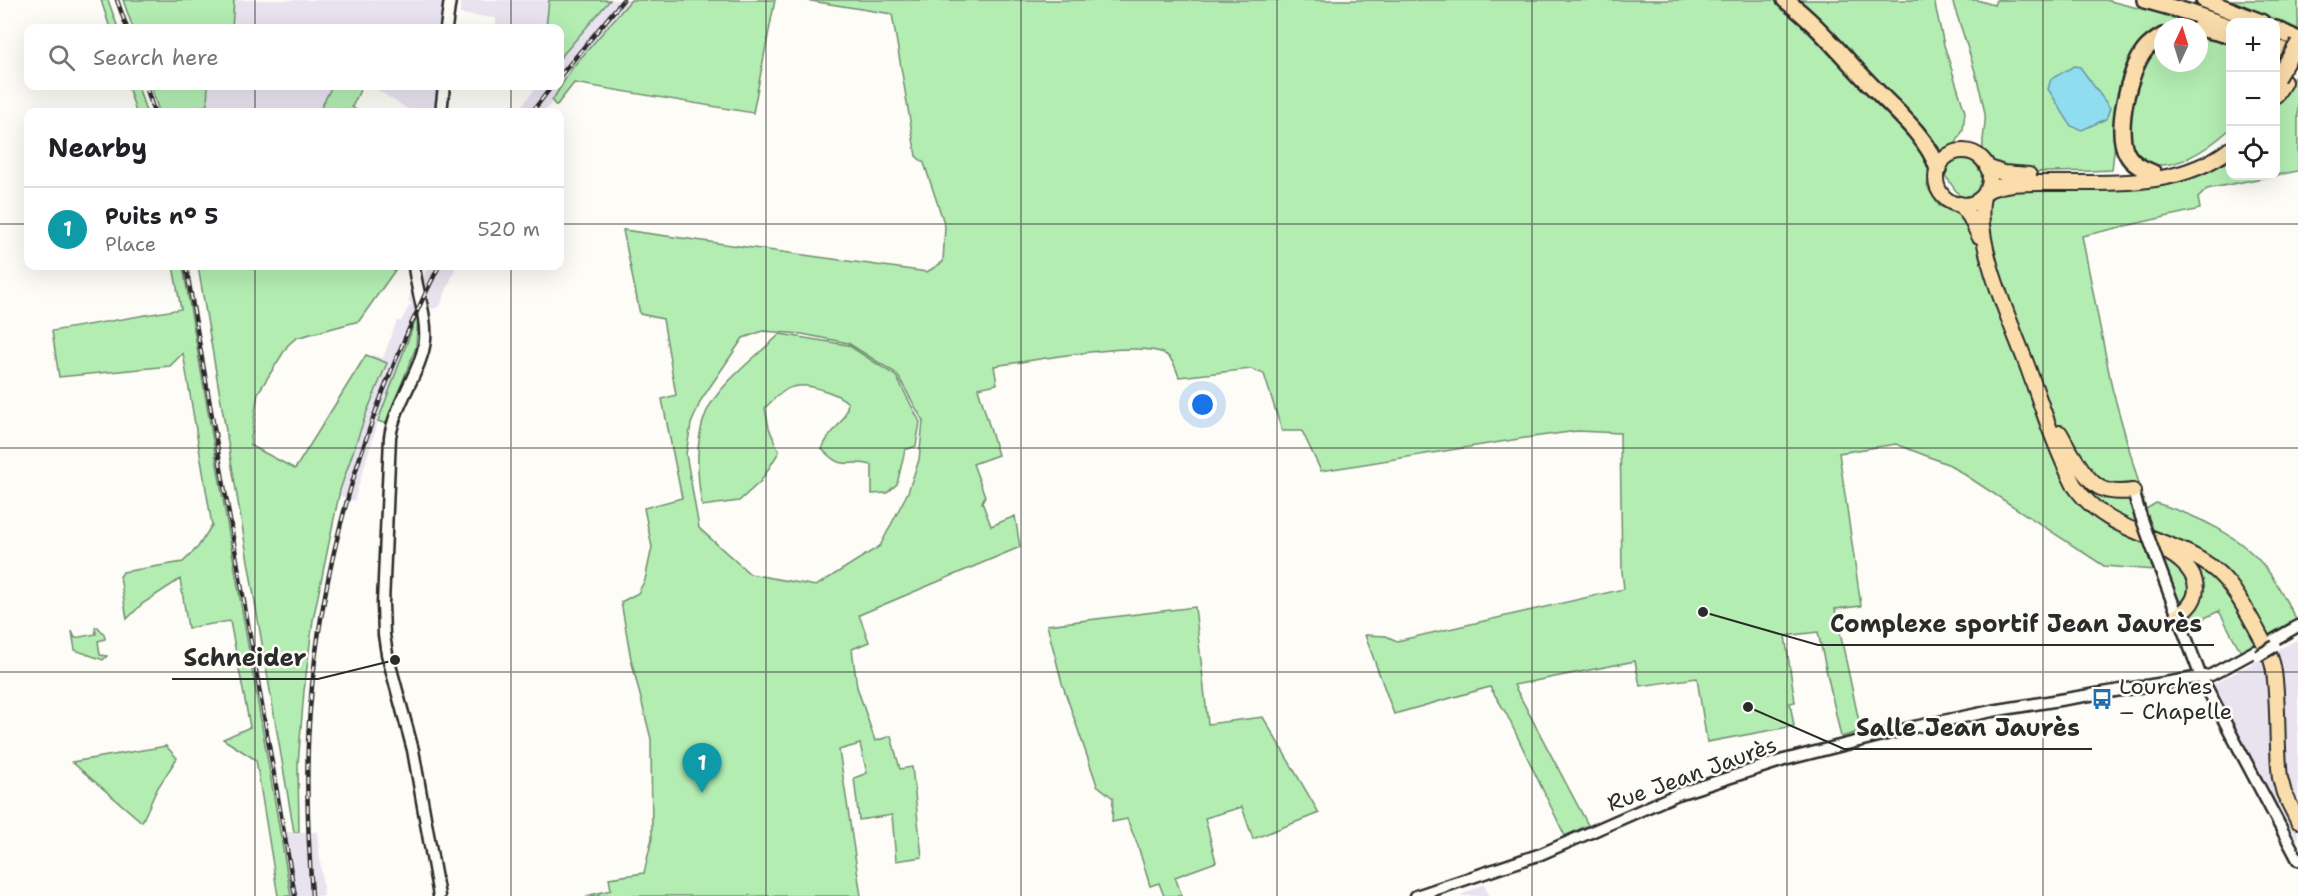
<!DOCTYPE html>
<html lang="en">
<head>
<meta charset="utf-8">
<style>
	body { margin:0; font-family:"Shantell Sans",sans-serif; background:#f6f6f6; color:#202124 }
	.controls { position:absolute; right:18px; top:18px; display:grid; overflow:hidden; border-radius:12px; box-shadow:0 6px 24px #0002 }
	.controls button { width:54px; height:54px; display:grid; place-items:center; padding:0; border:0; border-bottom:2px solid #e0e0e0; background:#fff; color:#202124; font:30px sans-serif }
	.compass { position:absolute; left:2154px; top:18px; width:54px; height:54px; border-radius:50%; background:#fff; box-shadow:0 6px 24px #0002; rotate:4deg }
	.you { position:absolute; left:1203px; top:405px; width:21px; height:21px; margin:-15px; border:4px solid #fff; border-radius:50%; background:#1a73e8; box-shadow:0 0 0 9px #1a73e833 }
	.badge { display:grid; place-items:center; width:39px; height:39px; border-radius:50%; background:#1f6fb2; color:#fff; font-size:20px; font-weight:700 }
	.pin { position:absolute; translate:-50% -50px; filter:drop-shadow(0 2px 3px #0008) }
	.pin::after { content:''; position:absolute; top:32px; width:21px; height:18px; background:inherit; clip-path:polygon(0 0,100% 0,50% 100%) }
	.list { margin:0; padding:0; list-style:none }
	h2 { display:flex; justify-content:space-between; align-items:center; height:78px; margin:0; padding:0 24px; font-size:26px }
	h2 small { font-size:20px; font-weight:400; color:#757577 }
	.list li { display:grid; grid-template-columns:39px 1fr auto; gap:18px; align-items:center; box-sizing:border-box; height:84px; padding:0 24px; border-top:2px solid #e0e0e0 }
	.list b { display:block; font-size:22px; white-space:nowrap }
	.list p { margin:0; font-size:20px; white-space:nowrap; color:#757577 }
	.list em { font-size:20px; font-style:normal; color:#757577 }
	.icon { flex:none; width:33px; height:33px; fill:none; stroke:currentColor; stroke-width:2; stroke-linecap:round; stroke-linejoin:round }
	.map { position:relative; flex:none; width:2298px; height:896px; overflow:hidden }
	.search { position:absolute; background:#fff; box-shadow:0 6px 24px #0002; left:24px; top:24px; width:540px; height:66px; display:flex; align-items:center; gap:15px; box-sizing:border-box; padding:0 21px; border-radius:12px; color:#757577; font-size:22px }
	.panel { position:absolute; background:#fff; box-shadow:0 6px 24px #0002; left:24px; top:108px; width:540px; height:162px; border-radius:12px }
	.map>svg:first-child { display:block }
	.built { fill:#e8e3ef }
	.green { fill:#b3edb2; stroke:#6f8c6e; stroke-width:1.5; fill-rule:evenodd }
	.water { fill:#90ddf0; stroke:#6896a1; stroke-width:1.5 }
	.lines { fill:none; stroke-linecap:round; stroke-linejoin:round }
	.minor-casing { stroke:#2b2b2b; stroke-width:15 }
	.major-casing { stroke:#2b2b2b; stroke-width:18 }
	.highway-casing { stroke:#2b2b2b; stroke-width:20 }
	.minor { stroke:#fdfcf7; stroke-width:10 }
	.major { stroke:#fbddab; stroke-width:14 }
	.highway { stroke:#fbddab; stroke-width:15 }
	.rail-casing { stroke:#2b2b2b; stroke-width:4.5 }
	.rail { stroke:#fdfcf7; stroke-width:2; stroke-dasharray:7; stroke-linecap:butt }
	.minor-bridge-casing { stroke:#2b2b2b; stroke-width:15; stroke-linecap:butt }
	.major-bridge-casing { stroke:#2b2b2b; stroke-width:18; stroke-linecap:butt }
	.minor-bridge { stroke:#fdfcf7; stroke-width:10 }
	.major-bridge { stroke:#fbddab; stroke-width:14 }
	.grid { fill:none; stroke:#2b2b2b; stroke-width:1.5; stroke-opacity:0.55 }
	.labels { text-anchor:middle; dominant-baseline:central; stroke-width:5; stroke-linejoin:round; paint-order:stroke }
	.poi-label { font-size:22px; fill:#2b2b2b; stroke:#fdfcf7; text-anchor:start }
	.street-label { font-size:22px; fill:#2b2b2b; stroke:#fdfcf7 }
	.leader { fill:none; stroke:#2b2b2b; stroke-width:2 }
	.callout-dot { fill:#2b2b2b; stroke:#fdfcf7; stroke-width:2 }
	.callout-label { font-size:24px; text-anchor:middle; font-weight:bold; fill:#2b2b2b; stroke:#fdfcf7; stroke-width:5; stroke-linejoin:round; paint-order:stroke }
</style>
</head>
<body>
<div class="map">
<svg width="2298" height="896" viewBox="0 0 2298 896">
	<rect width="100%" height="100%" fill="#fdfcf7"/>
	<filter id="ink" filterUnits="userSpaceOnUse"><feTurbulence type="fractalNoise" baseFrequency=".0167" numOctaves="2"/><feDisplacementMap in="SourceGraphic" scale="12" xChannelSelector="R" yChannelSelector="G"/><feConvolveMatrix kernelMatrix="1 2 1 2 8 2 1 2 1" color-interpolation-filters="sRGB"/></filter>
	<g filter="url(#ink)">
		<path class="built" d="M234 0H444L441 28H232Z
			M461 0H549L546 28H496V18L460 14Z
			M607 0H638L581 65 544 112H517L537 86H560V57Z
			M208 86H332L319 112H185V111L207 105Z
			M371 86H436L433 112H413Z
			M428 266H456L440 306 433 309 426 304 417 320 378 421 354 501 332 493 365 386 372 355 383 358 397 321H401L411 303 408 301 411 293 415 297Z
			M2298 639V842L2212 685Z
			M280 832H317L324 896H291Z
			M1484 884 1489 896H1459Z"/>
		<path class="green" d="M101 0H108L118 28H110Z
			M123 0H234L232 28H133Z
			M549 0H610L560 58V28H546Z
			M631 0H775L753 113 574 83 556 106 552 101 572 68Z
			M805 0H1934L1944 45 1965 112 1963 130 1956 143 1944 150 1931 165 1927 186 1939 206 1957 212 1968 229 1987 220V200C1989 198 1990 195 1993 194 2007 185 2057 191 2076 190 2119 189 2198 186 2230 156V176H2276V108L2298 71V171L2207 189 2198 198 2200 209 2082 236 2112 388 2146 509 2156 503C2198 516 2241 535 2268 571 2279 585 2287 604 2296 619L2241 652 2219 611 2186 627 2167 571 2104 566 1950 465 1896 444 1839 453 1861 606 1835 609 1861 731 1841 737 1818 632 1785 636 1795 702 1790 703 1794 726 1707 742 1697 678 1640 686 1635 661 1514 685 1588 825 1565 836 1506 713 1490 687 1394 714 1365 635 1386 636 1397 641 1624 589 1622 572 1620 433 1577 431 1525 438 1321 471 1302 431H1282L1264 374 1251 369 1179 377C1176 369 1173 359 1165 354 1138 339 1028 362 994 366L997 384 978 388 998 455 973 464 985 496 982 502 991 526 1015 516 1020 547 859 615 869 642 852 649 857 687 875 741 891 736 900 769 912 767 922 857 896 861 892 815 859 820 854 778 867 773 860 744 839 750 861 896H586L611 890 609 878 644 873 652 838 651 739 631 659 621 602 638 593 645 580 652 547 644 508 682 498 662 399 676 395 663 319 640 314 623 230 927 272 943 262 945 226 924 163 916 156 892 14ZM763 331 802 334 848 343 897 374 923 421 919 460 908 492 880 546 816 586 750 574 699 528 686 454 691 424 701 400 743 338Z
			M1952 0H1977L1994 5 1996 0H2106L2189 21 2160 28 2144 42 2117 125 2112 170C2085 171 2009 177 1990 162 1976 152 1987 129 1985 114 1978 75 1964 37 1952 0Z
			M2231 0H2298V29Z
			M2199 35 2230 41V129C2210 147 2168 179 2140 158 2133 153 2128 146 2127 136 2125 124 2131 106 2134 95 2139 74 2145 57 2163 44V63H2199Z
			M128 86H138L146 112H136Z
			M151 86H208L207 105 185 111V112H159Z
			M332 86H362L352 107 359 112H319Z
			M1959 158 1973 161 1982 173 1980 188 1972 195 1961 198 1944 174 1949 164Z
			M173 266H183L291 896H278L256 760 223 739 250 727 230 621 188 628 180 579 142 604 127 619 120 577 123 572 183 562 198 547 212 525 183 353 170 366 59 377 52 331 181 309Z
			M198 266H398L359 321 296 338 288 345 258 393 250 445 295 469 366 355 387 363 366 414 340 490 313 620 304 691 298 764 299 832H294Z
			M418 313 416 347 386 424 378 421Z
			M780 334 848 345 896 376 920 422 916 446 905 450 897 484 887 493 872 494V465C846 458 844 473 822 449 829 429 844 428 848 403 841 396 833 393 823 390 795 380 785 387 765 408L769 428 779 452 761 481 739 501 702 506C697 476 694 441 706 413 719 384 757 356 780 334Z
			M1195 607 1208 724 1263 717 1319 813 1253 839 1242 807 1205 818 1216 862 1175 877 1182 896H1164L1159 883 1150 886 1138 846 1127 819 1112 822 1113 798 1097 785 1062 683 1047 625Z
			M95 627H98L104 634 105 639 98 641 100 655 107 656 103 660 75 650 72 631 75 638 96 634Z
			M166 746 177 758 157 789 142 822 72 762Z"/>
		<path class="water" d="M2074 66 2080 67 2110 108 2106 119 2082 130 2071 126 2048 89 2051 79Z"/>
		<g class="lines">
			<defs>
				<path id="minor" d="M446 28 450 0
					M441 112 444 86
					M414 266C416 290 427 315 425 340 422 370 395 403 390 437L383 604 384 635 387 654 413 750 439 896
					M2133 491 2139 511
					M2157 561 2201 677 2298 860
					M2272 641 2298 626
					M1416 896 1541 854 1678 794 1784 760 1914 727 1992 711 2201 677 2211 675 2255 651"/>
				<path id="major" d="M2276 95 2284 82
					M1936 178a27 27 0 1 1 54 0a27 27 0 1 1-54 0Z
					M1987 167 2003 173 2029 175
					M1986 191C2006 182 2028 183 2049 183 2111 182 2178 189 2230 149
					M1983 196C1973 243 2012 324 2028 368 2042 407 2055 448 2074 485 2096 518 2128 528 2164 543 2217 563 2228 577 2255 626 2263 641 2272 656 2274 672 2279 707 2276 743 2280 778L2284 793 2298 821
					M1960 204 1970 217 1979 236
					M2060 433C2065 443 2071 453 2077 462 2093 487 2102 495 2133 491
					M2163 550C2193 564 2212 594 2177 616"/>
				<path id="highway" d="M1785 0C1815 22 1839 52 1865 79 1888 104 1928 136 1938 169
					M2145 0 2191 13 2230 27
					M2204 0 2261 22
					M2199 28 2225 34
					M2276 29 2298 40
					M2276 47 2298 58
					M2153 173C2143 169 2132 164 2127 154 2114 131 2129 70 2145 50 2150 44 2156 40 2163 36"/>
			</defs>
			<use href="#minor" class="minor-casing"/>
			<use href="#major" class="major-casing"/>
			<use href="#highway" class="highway-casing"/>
			<use href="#minor" class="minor"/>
			<use href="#major" class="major"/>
			<use href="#highway" class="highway"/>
			<defs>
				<path id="rail" d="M117 0 127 28
					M560 76 623 0
					M146 86 154 112
					M532 112 552 86
					M186 266 295 896
					M312 896C308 834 305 771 310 709 322 554 369 404 439 266"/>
			</defs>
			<use href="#rail" class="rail-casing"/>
			<use href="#rail" class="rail"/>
			<defs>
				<path id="minor-bridge" d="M2139 511 2157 561
					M2258 656 2275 646"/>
				<path id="major-bridge" d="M2277 78 2298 43"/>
			</defs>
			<use href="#minor-bridge" class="minor-bridge-casing"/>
			<use href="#major-bridge" class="major-bridge-casing"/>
			<use href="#minor-bridge" class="minor-bridge"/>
			<use href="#major-bridge" class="major-bridge"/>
		</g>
	</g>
	<path class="grid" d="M255 0V28M511 0V28M766 0V896M1021 0V896M1277 0V896M1532 0V896M1787 0V896M2043 0V896M255 86V112M511 86V112M0 224H28M560 224H2298M255 266V896M511 266V896M0 448H2298M0 672H2298"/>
	<defs>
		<symbol id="bus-bare" viewBox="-9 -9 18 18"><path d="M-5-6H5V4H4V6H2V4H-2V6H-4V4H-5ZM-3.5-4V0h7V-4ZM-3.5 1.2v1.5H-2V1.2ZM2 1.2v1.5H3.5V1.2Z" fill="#1f6fb2" stroke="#fdfcf7" stroke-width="2.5" paint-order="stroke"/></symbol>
	</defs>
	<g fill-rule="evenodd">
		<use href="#bus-bare" x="2087" y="684" width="30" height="30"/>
	</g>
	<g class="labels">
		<g class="poi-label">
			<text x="2119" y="686">Lourches<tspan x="2119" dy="25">– Chapelle</tspan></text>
		</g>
		<g class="street-label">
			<text transform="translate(1692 774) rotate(-20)">Rue Jean Jaurès</text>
		</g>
	</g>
	<path class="leader" d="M1703 612L1818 645H2214M395 660L318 679H172M1748 707L1844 749H2092"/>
	<g class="callout-dot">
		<circle cx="1703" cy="612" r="6"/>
		<circle cx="395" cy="660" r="6"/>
		<circle cx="1748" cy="707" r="6"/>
	</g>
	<g class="callout-label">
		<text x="2016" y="632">Complexe sportif Jean Jaurès</text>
		<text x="245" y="666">Schneider</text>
		<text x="1968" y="736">Salle Jean Jaurès</text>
	</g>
</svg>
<div class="controls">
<button>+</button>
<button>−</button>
<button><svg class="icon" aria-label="locate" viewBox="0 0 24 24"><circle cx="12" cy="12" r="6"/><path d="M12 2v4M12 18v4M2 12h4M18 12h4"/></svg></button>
</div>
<svg class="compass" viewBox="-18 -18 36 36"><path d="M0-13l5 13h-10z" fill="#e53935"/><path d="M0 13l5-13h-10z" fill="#757577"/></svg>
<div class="you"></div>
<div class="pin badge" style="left:702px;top:793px;background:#0f9aa8">1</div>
<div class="search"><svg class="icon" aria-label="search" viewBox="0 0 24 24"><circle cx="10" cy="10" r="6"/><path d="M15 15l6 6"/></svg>Search here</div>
<section class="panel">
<h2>Nearby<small></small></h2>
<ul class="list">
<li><span class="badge" style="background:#0f9aa8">1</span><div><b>Puits n° 5</b><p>Place</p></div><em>520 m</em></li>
</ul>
</section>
</div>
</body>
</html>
